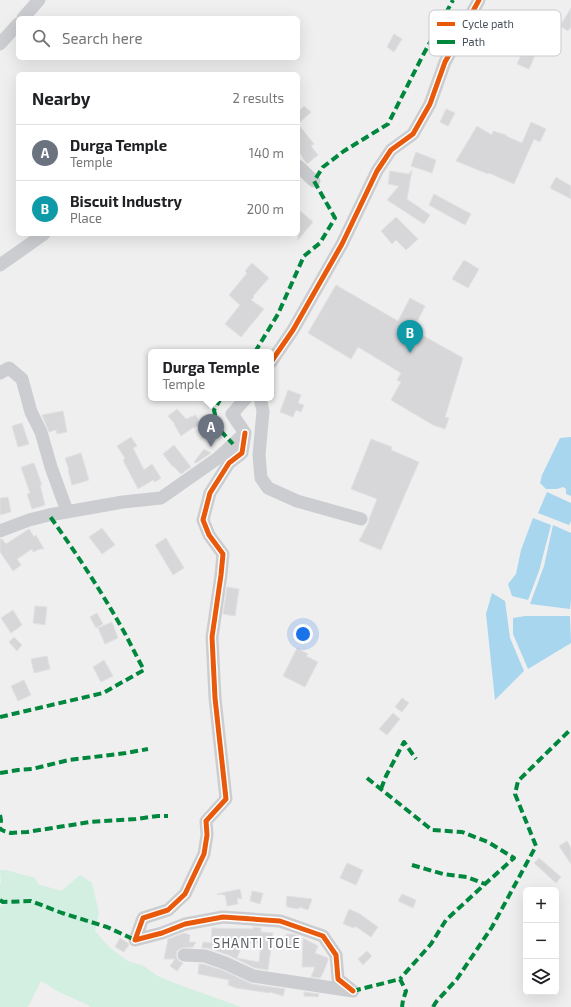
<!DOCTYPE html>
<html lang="en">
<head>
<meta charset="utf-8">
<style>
	body { margin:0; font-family:"Exo 2",sans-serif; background:#f2f2f2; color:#202124 }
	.controls { position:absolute; right:12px; bottom:12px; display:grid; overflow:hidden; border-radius:6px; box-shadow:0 4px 16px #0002 }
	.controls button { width:36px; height:36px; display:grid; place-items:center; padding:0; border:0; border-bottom:1px solid #e0e0e0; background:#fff; color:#202124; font:20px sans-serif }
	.you { position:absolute; left:303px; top:634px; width:14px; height:14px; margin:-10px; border:3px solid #fff; border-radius:50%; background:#1a73e8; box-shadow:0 0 0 6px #1a73e833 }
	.badge { display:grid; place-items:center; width:26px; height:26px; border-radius:50%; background:#82878f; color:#fff; font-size:13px; font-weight:700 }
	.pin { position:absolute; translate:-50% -33px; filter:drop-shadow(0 1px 2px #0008) }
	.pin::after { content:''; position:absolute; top:21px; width:14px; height:12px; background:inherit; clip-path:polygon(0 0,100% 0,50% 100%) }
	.popup { position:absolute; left:148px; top:349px; width:126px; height:52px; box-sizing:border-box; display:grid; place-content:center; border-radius:6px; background:#fff; filter:drop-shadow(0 1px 3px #0005); font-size:13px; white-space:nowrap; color:#757577 }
	.popup b { font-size:15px; color:#202124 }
	.popup::after { content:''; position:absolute; left:50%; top:100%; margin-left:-8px; border:8px solid transparent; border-top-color:#fff }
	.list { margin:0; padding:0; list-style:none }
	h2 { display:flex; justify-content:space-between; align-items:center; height:52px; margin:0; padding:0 16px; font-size:17px }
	h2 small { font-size:13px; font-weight:400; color:#757577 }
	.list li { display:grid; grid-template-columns:26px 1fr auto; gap:12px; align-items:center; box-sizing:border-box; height:56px; padding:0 16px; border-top:1px solid #e0e0e0 }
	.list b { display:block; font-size:15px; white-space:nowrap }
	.list p { margin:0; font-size:13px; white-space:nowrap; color:#757577 }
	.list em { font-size:13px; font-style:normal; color:#757577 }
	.icon { flex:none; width:22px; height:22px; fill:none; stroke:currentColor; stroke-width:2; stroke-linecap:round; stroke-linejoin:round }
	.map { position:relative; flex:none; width:571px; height:1007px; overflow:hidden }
	.search { position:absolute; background:#fff; box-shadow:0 4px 16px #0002; left:16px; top:16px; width:284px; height:44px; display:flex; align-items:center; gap:10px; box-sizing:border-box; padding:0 14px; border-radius:6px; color:#757577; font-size:15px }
	.panel { position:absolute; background:#fff; box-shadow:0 4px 16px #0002; left:16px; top:72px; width:284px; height:164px; border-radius:6px }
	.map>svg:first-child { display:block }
	.green { fill:#d3efe1 }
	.water { fill:#a7d6ee }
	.building { fill:#d7d7d9; stroke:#e1e1e2; fill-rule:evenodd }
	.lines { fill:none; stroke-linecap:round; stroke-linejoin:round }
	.minor { stroke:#cbcdd0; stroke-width:13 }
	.quiet { stroke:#00873e; stroke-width:4; stroke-dasharray:8 4; stroke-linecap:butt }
	.cycleway-casing { stroke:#fff; stroke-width:8 }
	.cycleway { stroke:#e8590c; stroke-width:5 }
	.labels { text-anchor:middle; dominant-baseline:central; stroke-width:4; stroke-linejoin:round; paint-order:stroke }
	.neighbourhood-label { font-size:13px; letter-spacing:1px; fill:#5a5d63; stroke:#fff }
	.key { fill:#fff; stroke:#c8cace; stroke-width:1 }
	.key-label { font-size:11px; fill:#464f5c }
</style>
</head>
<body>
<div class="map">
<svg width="571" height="1007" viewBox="0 0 571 1007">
	<rect width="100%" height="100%" fill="#f0efef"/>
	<path class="green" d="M0 870H6L35 878 38 884 61 891 80 875 92 883 99 913 95 931 110 948 128 961 144 966 156 975 172 982 241 1007H90L88 1005 59 992 41 981 29 1005 27 1007H0V907L3 906 0 898V885L1 882Z"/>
	<path class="water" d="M571 437V496L566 494V489L563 487 557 489H546L540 483 542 475 560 438Z
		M547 492 571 503V521L569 525 538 513Z
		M533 518 551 525 539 571 528 600 512 596 508 584 516 574 521 550Z
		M553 525 571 533V600L570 609 530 604 544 566Z
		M492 593 505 601 510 638 524 671 495 700 486 614Z
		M525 616H570L571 643 528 669 513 634V618Z"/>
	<path class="building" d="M571 8V27L568 31 560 26Z
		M480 15 489 20 482 32 473 27Z
		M487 33 503 42 495 55 479 46Z
		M394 34 402 39 394 52 387 47Z
		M525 46 537 51 529 69 517 64Z
		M304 106 311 112 298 124 314 144 311 146 318 155 307 164 302 157V156L298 151V112Z
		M446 109 455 113 448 126 440 122Z
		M531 122 546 129 540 142 534 139 514 184 489 173 488 174 456 161 477 126 492 135 493 131 506 135V136L522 143Z
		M416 152 436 160 432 173 411 166Z
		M412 170 407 199 430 215 424 224 387 200 399 186 388 184 390 171 409 174Z
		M556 177 571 186V199L550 188Z
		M434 194 471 214 465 225 429 205Z
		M298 209 313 222 298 240Z
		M396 217 418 239 406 250 396 240 392 244 381 231Z
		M464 260 479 269 468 288 452 279Z
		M252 263 269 278 253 296 254 297 251 300 264 309 241 337 225 324 240 305 229 295 247 273 245 271Z
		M336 285 398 321 410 298 425 306 413 330 463 358 445 417 449 418 445 429 433 425 391 400 401 382 397 380 401 373 358 347 351 359 308 333Z
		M288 390 301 395 298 403 304 405 301 412 296 410 293 417 280 412Z
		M177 409 186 419 196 415 200 425 191 429 181 436 174 424H175L168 416Z
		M63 411 67 432 57 434 56 430 49 432 42 415Z
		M22 423 29 444 18 447 12 426Z
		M131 437 137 446 133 448 144 470 152 464 161 478 155 482 153 480 138 489 123 460 125 458 117 446Z
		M371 439 392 447 391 450 419 462 381 550 359 541 369 522V519L377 499 351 489Z
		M174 445 191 467 181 474 173 466H172L163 454Z
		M204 449 211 453 196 463 194 462Z
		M81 453 89 480 72 485 68 470H69L65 458Z
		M34 463 42 485H40L45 505 32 509 27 494 30 493 21 467Z
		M8 497 11 512 0 515V498Z
		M102 528 115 545 102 554 89 537Z
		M29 529 34 537 36 535 44 549H40L33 552 32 549 17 559 21 565 13 571 0 552V539H2L6 544Z
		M166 538 184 568 173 575 155 545Z
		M227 587 239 589 235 616 223 614Z
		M35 606 47 607 45 625 33 623Z
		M13 610 22 625 11 633 1 618Z
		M97 613 103 624 96 628 90 617Z
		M112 622 118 638 105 644 98 628Z
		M14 637 22 645 17 651 9 642Z
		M297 648 308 654 306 656 318 662 305 687 283 676Z
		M47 656 50 669 34 673 31 659Z
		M104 660 113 676 101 682 93 667Z
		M24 680 31 695 18 701 11 686Z
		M402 698 409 703 402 712 395 707Z
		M393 713 400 719 387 735 379 729Z
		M567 841 571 848V864L559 846Z
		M539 858 561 877 556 883 534 863Z
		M347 863 363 870 356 885 340 878Z
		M240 889 242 899 237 898 238 904 227 906 225 895 217 894Z
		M252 891 263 893 260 904 250 901Z
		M402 894 416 900 413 908 398 901Z
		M287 896 312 899 308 910 299 907V909L287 907V905H286Z
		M349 909 360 914 378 927 371 937 355 926 354 928 343 924Z
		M253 927 261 928V932L273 933 268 970 255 968 228 955 208 948H202L203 942 211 943 212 928 253 929ZM261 943 259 962 237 958 243 944Z
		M184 933 190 935 189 942H196L193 947 181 948 177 951 176 955 177 958 179 961 183 963 177 971 170 966 175 959H164L168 939Z
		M286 934H294L300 937 297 947 285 945Z
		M120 938 128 943 129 945 124 952 115 947Z
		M303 938 318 946 315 953 328 958V960L324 971 320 978 311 977 315 967H302Z
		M367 951 372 956 363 965 358 959Z
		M199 964H203L222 970 252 984 285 989 283 996 270 992V993L236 988 228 985 229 980 198 974Z
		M304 992 319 994 318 997 304 996Z"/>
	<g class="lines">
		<path class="minor" d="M23 18 39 0
			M0 44 18 24
			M298 166 314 181
			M0 265 44 234
			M271 362 293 330 342 244 377 171 391 150 413 134 430 104 445 62 479 0
			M0 373 9 368 22 379 31 412 41 432 51 467 67 511
			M260 398 263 411 259 455 261 478 268 488 297 501 361 519
			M245 433 242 453 229 463 210 493 203 520 209 535 223 554 221 575 212 637 215 698 226 799 206 821 207 835 204 854 185 894 168 910 143 918 135 940 162 933 185 924 223 917 280 921 323 936 336 955 338 979 353 991
			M0 531 29 520 49 515 123 502 161 498 218 458 245 433 232 414 246 398
			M184 955 205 956 225 963 253 976 353 991"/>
		<path class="quiet" d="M255 352 278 314 304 256 320 243 335 218 314 181 323 167 344 151 388 124 422 57 453 0
			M221 398 214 410 218 428 233 444
			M0 717 103 693 144 670C135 654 128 638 119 623 98 586 74 550 49 515
			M0 773 18 770 32 769 69 760 126 753 148 749
			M367 778 432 830 462 832 488 842 514 858 485 884 446 920 431 944 400 979
			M381 789 386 776 404 742 416 759
			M0 815 1 820 0 829 4 831 11 833 27 832 90 822 136 819 158 816H168
			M412 865 443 874 467 877 485 884
			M0 900 3 902 31 901 62 913 107 927 135 940
			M353 991 400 979 406 991 403 1000 402 1007
			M433 1007 436 1002 457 979 492 927 536 846 515 794 518 781 571 729"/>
		<defs>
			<path id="cycleway" d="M271 362 293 330 342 244 377 171 391 150 413 134 430 104 445 62 479 0
				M245 433 242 453 229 463 210 493 203 520 209 535 223 554 221 575 212 637 215 698 226 799 206 821 207 835 204 854 185 894 168 910 143 918 135 940 162 933 185 924 223 917 280 921 323 936 336 955 338 979 353 991"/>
		</defs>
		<use href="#cycleway" class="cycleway-casing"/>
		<use href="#cycleway" class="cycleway"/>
	</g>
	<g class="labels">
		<g class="neighbourhood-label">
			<text x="257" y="943">SHANTI TOLE</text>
		</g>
	</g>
	<rect x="429" y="10" width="132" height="46" rx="6" class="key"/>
	<rect x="437" y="22" width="18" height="4" fill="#e8590c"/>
	<rect x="437" y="40" width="18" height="4" fill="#00873e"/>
	<g class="key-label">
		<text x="462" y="28">Cycle path</text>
		<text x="462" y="46">Path</text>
	</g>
</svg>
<div class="controls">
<button>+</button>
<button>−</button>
<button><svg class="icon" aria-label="layers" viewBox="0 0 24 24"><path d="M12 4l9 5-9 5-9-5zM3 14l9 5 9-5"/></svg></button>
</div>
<div class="you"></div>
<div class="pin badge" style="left:211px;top:447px;background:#6b7280">A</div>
<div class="popup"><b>Durga Temple</b>Temple</div>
<div class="pin badge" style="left:410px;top:353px;background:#0f9aa8">B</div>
<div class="search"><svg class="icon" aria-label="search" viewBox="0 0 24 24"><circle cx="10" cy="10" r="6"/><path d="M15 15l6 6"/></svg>Search here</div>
<section class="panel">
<h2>Nearby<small>2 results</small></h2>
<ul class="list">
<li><span class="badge" style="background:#6b7280">A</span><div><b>Durga Temple</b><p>Temple</p></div><em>140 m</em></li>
<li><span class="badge" style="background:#0f9aa8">B</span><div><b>Biscuit Industry</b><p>Place</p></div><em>200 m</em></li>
</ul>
</section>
</div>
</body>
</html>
